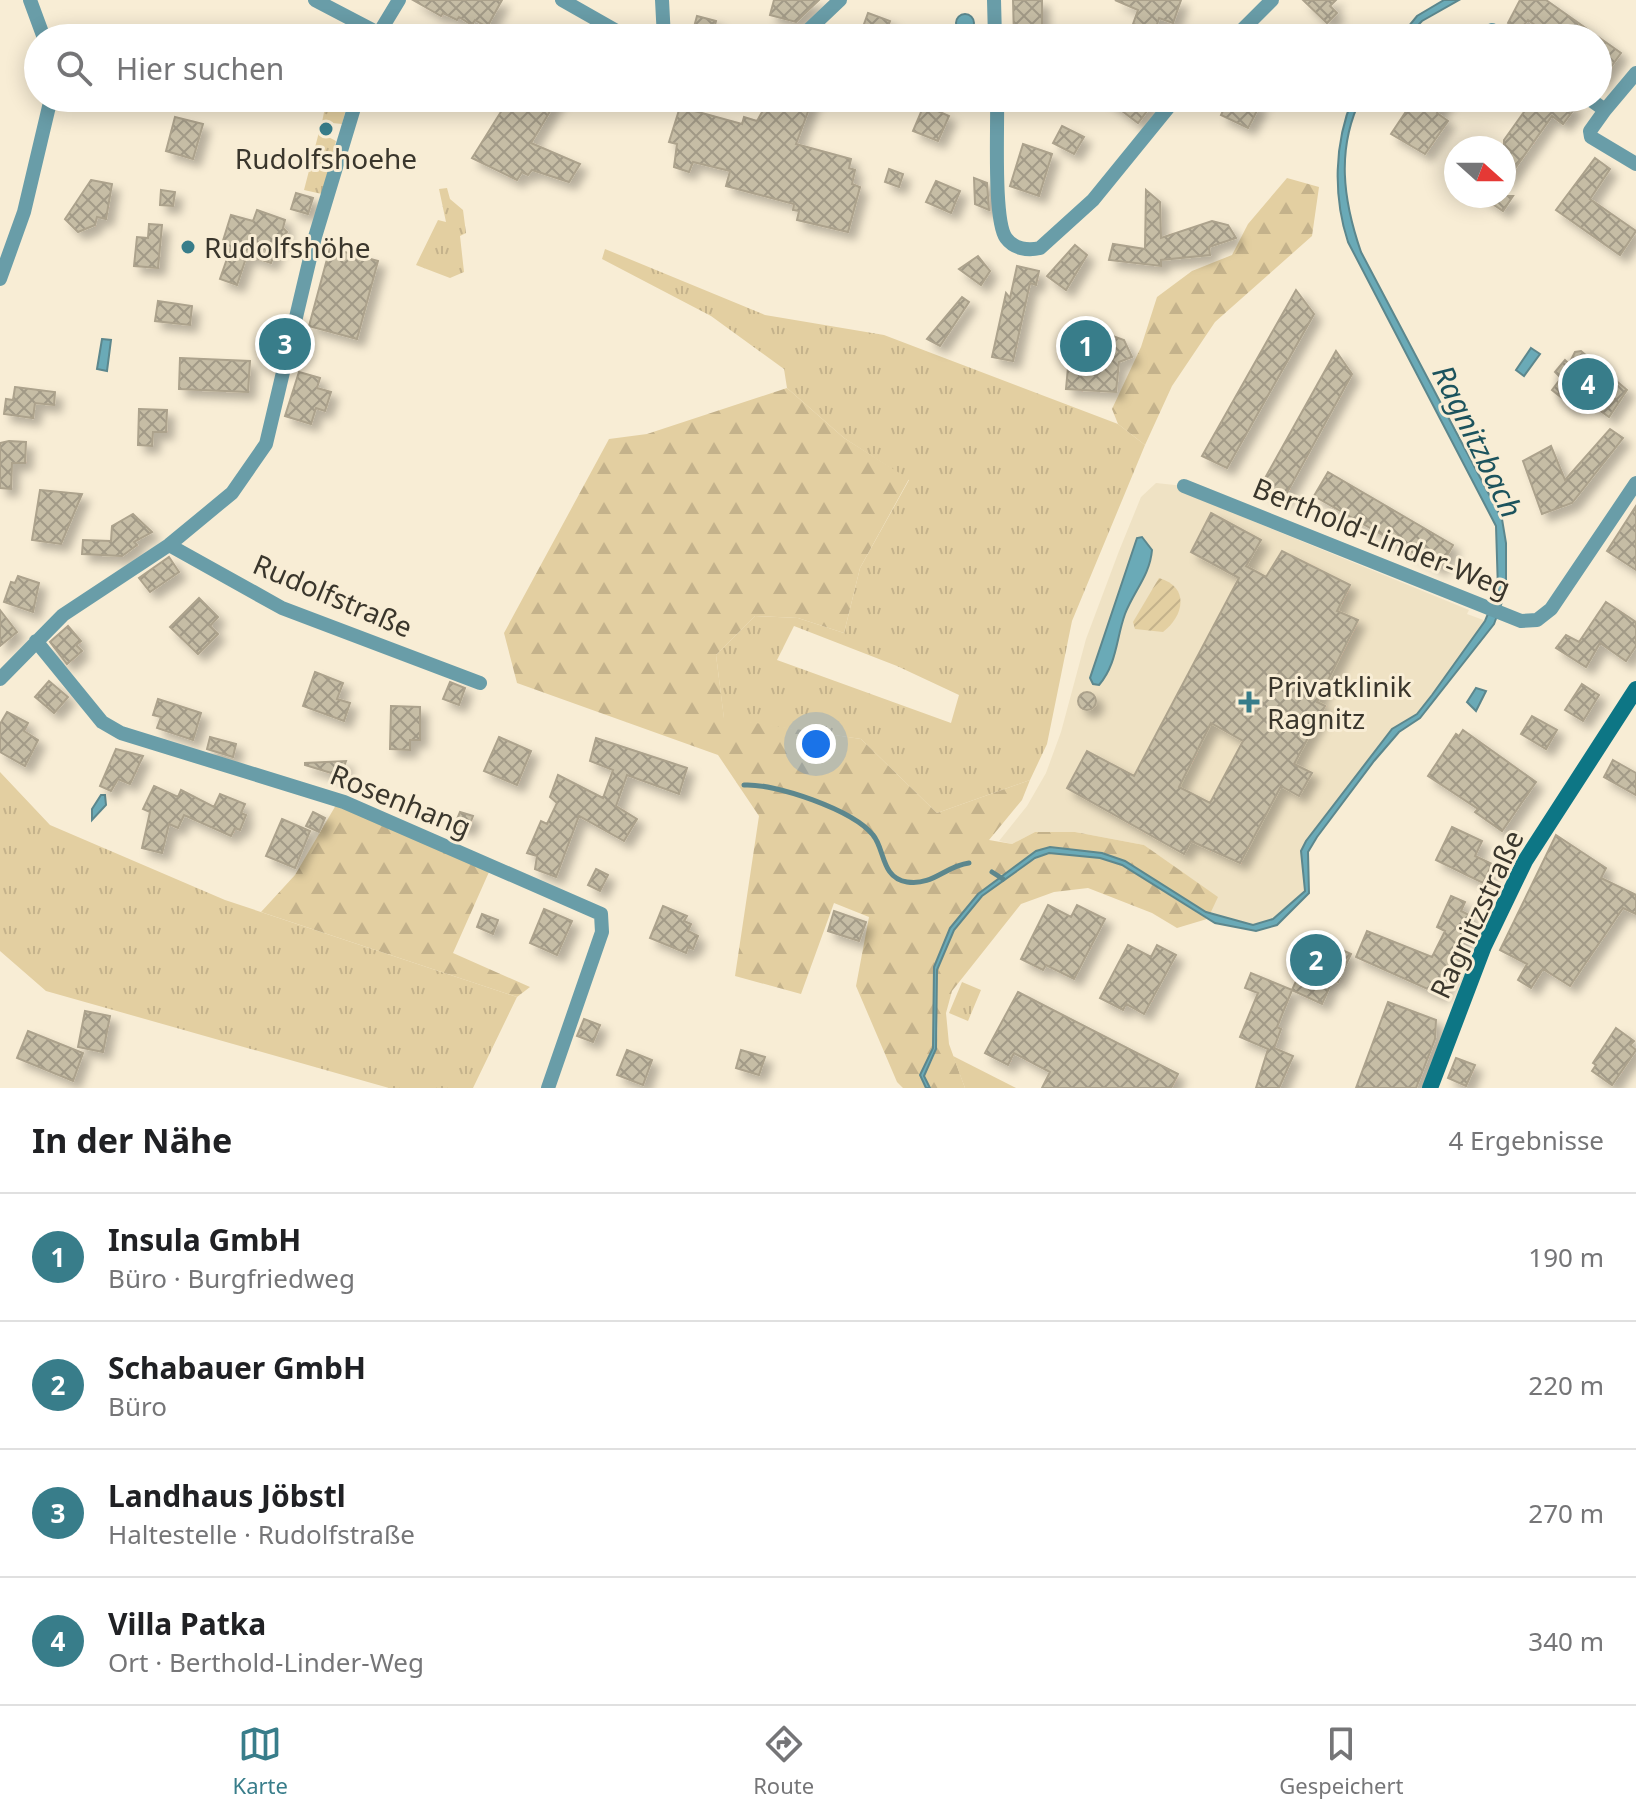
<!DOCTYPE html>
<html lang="de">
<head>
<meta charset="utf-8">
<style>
	body { margin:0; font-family:"Noto Sans",sans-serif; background:#f6f6f6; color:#202124 }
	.compass { position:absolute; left:1444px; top:136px; width:72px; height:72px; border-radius:50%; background:#fff; box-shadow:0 4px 20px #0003; rotate:111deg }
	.you { position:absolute; left:816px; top:744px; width:28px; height:28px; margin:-20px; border:6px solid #fff; border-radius:50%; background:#1a73e8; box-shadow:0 0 0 12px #1a73e833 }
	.badge { display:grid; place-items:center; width:52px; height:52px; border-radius:50%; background:#387d8a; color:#fff; font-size:26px; font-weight:700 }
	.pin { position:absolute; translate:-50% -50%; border:4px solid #fff; box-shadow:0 2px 8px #0006 }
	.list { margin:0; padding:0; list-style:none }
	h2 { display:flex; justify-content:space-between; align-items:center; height:104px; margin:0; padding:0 32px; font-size:34px }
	h2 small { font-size:26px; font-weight:400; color:#757577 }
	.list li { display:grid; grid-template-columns:52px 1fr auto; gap:24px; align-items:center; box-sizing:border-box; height:128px; padding:0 32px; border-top:2px solid #e0e0e0 }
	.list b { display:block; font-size:30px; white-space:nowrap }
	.list p { margin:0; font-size:26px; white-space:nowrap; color:#757577 }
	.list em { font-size:26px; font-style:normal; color:#757577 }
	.icon { flex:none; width:44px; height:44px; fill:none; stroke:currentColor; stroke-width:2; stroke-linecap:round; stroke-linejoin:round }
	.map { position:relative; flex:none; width:1636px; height:1088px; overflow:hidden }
	.search { position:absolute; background:#fff; box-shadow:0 4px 20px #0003; left:24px; right:24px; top:24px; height:88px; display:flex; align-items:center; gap:20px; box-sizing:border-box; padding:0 28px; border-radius:44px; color:#757577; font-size:30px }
	.sheet { height:616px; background:#fff }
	nav { display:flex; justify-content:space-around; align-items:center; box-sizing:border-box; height:112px; border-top:2px solid #e0e0e0; background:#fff; font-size:22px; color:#757577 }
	nav a { display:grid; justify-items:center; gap:4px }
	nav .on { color:#387d8a }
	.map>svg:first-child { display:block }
	.built { fill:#efe2c4 }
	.grass { fill:url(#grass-tufts); fill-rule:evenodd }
	.forest { fill:url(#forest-firs) }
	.garden { fill:url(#garden-furrows) }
	.pitch { fill:#e3cfa1 }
	.water { fill:#6aaab7; stroke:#5c878d; stroke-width:2 }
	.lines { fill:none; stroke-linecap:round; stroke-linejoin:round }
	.stream { stroke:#5c878d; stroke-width:5 }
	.building { fill:url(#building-cross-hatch); stroke:#aca28c; stroke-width:2; fill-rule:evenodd; filter:url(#shadow) }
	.minor { stroke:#699da8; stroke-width:14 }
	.secondary { stroke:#0d7685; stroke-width:16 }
	.poi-dot { fill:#387d8a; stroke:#f8edd5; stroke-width:3 }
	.labels { text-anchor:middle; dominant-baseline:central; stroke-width:6; stroke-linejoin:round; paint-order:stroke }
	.poi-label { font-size:28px; fill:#3a362c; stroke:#f8edd5; text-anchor:start }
	.street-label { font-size:28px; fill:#3a362c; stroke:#f8edd5 }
	.water-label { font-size:30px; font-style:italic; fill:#1c535d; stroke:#f8edd5 }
</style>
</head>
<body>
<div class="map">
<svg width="1636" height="1088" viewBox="0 0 1636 1088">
	<defs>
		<pattern id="grass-tufts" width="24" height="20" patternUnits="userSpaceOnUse" patternTransform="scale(2)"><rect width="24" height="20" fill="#e3cfa1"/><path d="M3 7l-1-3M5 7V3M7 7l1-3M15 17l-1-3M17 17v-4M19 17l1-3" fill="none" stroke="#c4b28b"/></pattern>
		<pattern id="forest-firs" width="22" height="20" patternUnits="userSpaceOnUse" patternTransform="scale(2)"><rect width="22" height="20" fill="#e3cfa1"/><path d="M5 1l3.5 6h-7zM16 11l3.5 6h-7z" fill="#c4b28b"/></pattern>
		<pattern id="garden-furrows" width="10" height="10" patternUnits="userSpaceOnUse" patternTransform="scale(2)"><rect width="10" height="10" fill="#e3cfa1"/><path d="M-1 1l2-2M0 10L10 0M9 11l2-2" fill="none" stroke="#c4b28b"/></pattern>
		<pattern id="building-cross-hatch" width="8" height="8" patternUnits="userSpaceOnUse" patternTransform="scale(2)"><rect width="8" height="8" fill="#c6bda5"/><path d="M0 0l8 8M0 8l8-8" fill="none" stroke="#a29a87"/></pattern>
		<filter id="shadow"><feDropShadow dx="7" dy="7" stdDeviation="4" flood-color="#0004"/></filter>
	</defs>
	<rect width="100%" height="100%" fill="#f8edd5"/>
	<path class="built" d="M1156 483 1184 486 1187 494 1469 610 1467 614 1489 622 1420 714 1396 729 1341 795 1305 852 1307 892 1276 921 1251 927 1208 917 1217 897 1144 845 1075 832H1035L1012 844 999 841 1027 806 1046 773 1061 732 1086 639 1119 551 1141 497Z"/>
	<path class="grass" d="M327 98H349L342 124 322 122Z
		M319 132 336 141 322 194 304 190Z
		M447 188 450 199 463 210 466 233 460 236 464 272 450 278 416 265 438 220 446 222 439 189Z
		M605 249 765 315 884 335 1118 424 1145 445 1072 621 1047 744 1030 780 937 813 861 739 724 719 716 655 755 616 798 618 844 633 860 568 909 480 844 438 787 388 784 369 711 316 602 259ZM794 626 897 666 959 695 951 723 777 660Z
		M0 772 50 825 225 900 517 997 473 1088H389L46 991 0 951Z
		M962 982 981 990 968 1021 949 1013Z"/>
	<path class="forest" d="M1287 178 1319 187 1312 236 1215 322 1172 386 1145 445 1118 424 1112 409 1141 347 1157 297 1192 271 1232 255 1248 224Z
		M787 388 844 438 909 479 860 568 844 633 798 618 755 616 716 655 724 718 861 739 937 813 1030 780 1022 800 989 840 1012 844 1035 832H1075L1144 845 1218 897 1210 914 1125 861 1102 853 1050 847 978 894 950 928 934 967 933 1048 920 1075 926 1088H903L897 1082 856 986 869 917 834 903 801 994 735 976 759 816 718 755 517 683 504 633 609 439 647 434Z
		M336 805 489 872 453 953 530 987 517 997 261 912 295 875Z
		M1049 853 1100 858 1122 865 1207 919 1177 928 1152 913 1088 888 1054 892 1021 904 952 991 946 1013 949 1044 965 1088H930L924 1076C928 1067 935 1057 936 1048 940 1024 934 998 937 974 943 921 1003 871 1049 853Z"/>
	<path class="garden" d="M1159 578C1190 587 1184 616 1163 632L1135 629 1133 622Z"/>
	<path class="pitch" d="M953 1056 1016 1088H965Z"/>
	<path class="water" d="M1444 0H1459L1422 21 1406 38H1399L1417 16Z
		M956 23a9 9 0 1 1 18 0a9 9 0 1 1-18 0Z
		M1353 98H1361C1336 149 1343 200 1361 252L1502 519 1506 543V591L1494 624 1420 718 1399 732 1374 761 1317 837 1308 852 1309 893 1277 925 1256 931 1215 923 1122 865 1100 858 1049 853 1035 858 982 896 954 930 937 970 936 1049 924 1076 930 1088H926L920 1075 933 1048 934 967 950 928 978 894 1036 851 1050 847 1102 853 1125 861 1206 912 1253 925 1273 919 1305 891 1301 851 1306 841 1392 729 1417 714 1432 695 1485 621 1498 590 1496 526 1348 242C1333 196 1334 143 1353 98Z
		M102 339 111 340 107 371 97 369Z
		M1531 348 1540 354 1524 376 1516 370Z
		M1142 537 1152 550C1150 575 1134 591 1125 614 1116 639 1117 664 1099 685L1093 684 1090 678 1137 538Z
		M1476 688 1486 691 1476 711 1467 702Z
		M101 795H105L106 805 92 820V809Z"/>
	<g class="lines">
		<path class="stream" d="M744 785C775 783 853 810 873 835 885 849 881 878 907 882 933 886 945 866 969 863
			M992 872 1003 879"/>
	</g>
	<path class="building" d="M413 0H502L487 27 475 20 472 25 459 17 457 20 443 13 441 16Z
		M774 0H819L796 22 770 15Z
		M1013 0H1042V37H1014Z
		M1115 0H1181L1173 23 1159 18 1155 31 1133 24 1138 10Z
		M1303 0H1336L1330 6 1337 13 1327 23Z
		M1520 0H1546L1621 53 1598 85V38H1553L1528 20 1519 31 1508 23Z
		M868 13 890 21 884 38H859Z
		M697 16 716 21 712 38H691Z
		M493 98H558L531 143 580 164 569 182 532 170 528 175 522 172 517 180 472 158 504 107Z
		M770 98H813L796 144 851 159 849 168 855 170 852 184 860 187 848 232 797 220 799 211 793 210 794 204 726 186 730 171 693 162 689 172 674 167 677 144 669 142 680 107 742 124 744 117 757 121Z
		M1105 98H1146L1153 103 1138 123Z
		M1229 98H1246L1260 105 1248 128 1221 115Z
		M1415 98H1447L1437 113 1448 121 1425 154 1391 134Z
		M1534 98H1560L1575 108 1563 124 1552 116 1504 184V140Z
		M924 105 949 116 938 141 913 131Z
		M175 117 203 124 193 159 166 151Z
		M1062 126 1084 137 1074 154 1053 143Z
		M1023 144 1052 154 1039 196 1010 186Z
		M1595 158 1610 169 1590 199 1636 231 1620 255 1556 210Z
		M889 169 903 174 899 187 885 182Z
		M974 178 987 183 989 210 975 204Z
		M91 180 112 184 106 219 97 217 95 225 78 232 65 219Z
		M936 181 960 191 951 213 926 202Z
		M161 190 175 192 173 206 160 205Z
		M1146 190 1160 202 1161 238 1212 221 1228 225 1236 238 1209 247 1210 255 1161 260V266L1109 260 1113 244 1145 249Z
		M296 193 313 198 308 214 291 209Z
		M1481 196H1513L1503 211Z
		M257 210 285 220 283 228 287 232 281 237 271 263 247 255 237 285 220 279 230 250 221 247 231 215 253 221Z
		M149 224 162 225 158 268 134 266 137 237 148 238Z
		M1075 245 1087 255 1066 290 1047 276Z
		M330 248 378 261 357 339 309 326Z
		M978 256 990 271 981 285 959 269Z
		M1017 266 1039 271 1036 285 1030 283 1013 361 992 357 1006 293 1010 298Z
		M1296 290 1314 314 1227 468 1202 456Z
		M962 297 969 302 940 346 927 339Z
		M158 301 192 306 190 325 155 321Z
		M1107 334 1124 340 1132 357 1119 362 1116 392 1066 389 1071 335Z
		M1336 351 1352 374 1283 500 1260 487Z
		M1581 351 1627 390 1609 417 1580 396 1572 406 1552 390 1561 378 1555 372 1565 360 1569 364 1575 352Z
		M180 358 250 361 248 392 179 389Z
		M299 372 320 378 317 388 331 392 325 411 316 408 311 424 285 416Z
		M15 387 55 392 54 405 35 403 33 418 4 414 6 399 13 400Z
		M139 409 167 410 166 432H153L152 446 138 445Z
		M1610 429 1623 438 1572 503 1542 514 1523 461 1551 446 1565 480Z
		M9 441 26 442 25 463H12L11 489 0 488V443Z
		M1328 472 1453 545 1440 568 1314 496Z
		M40 490 82 494 61 544 32 540Z
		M1636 506V570L1607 551Z
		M1211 513 1261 540 1246 566 1266 577 1282 551 1350 585 1337 611 1358 620 1317 702 1325 706 1294 764 1312 773 1299 796 1281 786 1240 863 1191 841 1184 854 1067 788 1087 751 1134 776 1239 578 1191 552ZM1211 723 1243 741 1210 803 1179 787Z
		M133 514 152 532 134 542 137 545 122 556 82 554 83 540 111 541 112 526Z
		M169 557 179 572 150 592 139 578Z
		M18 576 39 583 33 612 4 602 11 582 15 583Z
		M199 598 218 617 210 626 218 634 198 654 170 627Z
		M1606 602 1636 622V646L1626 661 1600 643 1586 667 1556 648 1566 635 1579 642Z
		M0 610 17 632 0 646Z
		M68 626 81 641 76 645 82 651 67 664 50 642Z
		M315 672 343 683 337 699 350 703 344 721 303 706Z
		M49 681 68 697 54 713 35 697Z
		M450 682 465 688 459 705 443 699Z
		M1582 684 1599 695 1583 721 1565 710Z
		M1078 701a9 9 0 1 1 18 0a9 9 0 1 1-18 0Z
		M158 699 201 713 193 740 157 728 161 717 153 715Z
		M391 706 420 707V740H410V750L390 749Z
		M7 712 28 723 24 731 38 740 25 766 0 752V724Z
		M1532 716 1557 730 1546 749 1521 734Z
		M1463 730 1536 782 1502 831 1475 812 1478 809 1428 776 1456 734 1459 736Z
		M210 737 236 744 233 757 207 749Z
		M499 737 531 751 517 785 484 771Z
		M596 738 687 768 679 794 627 775 616 806 637 819 624 841 579 816 556 877 535 869 537 856 527 853 541 821 547 824 557 803 550 797 558 775 603 798 613 770 590 761Z
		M116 749 143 756 130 784 118 779 111 791 100 786Z
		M1613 760 1636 773V795L1604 777Z
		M346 761 341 776 305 765V763Z
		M154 786 178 797 181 790 214 807 220 794 245 804 241 813 246 815 240 830 235 828 231 836 184 815 178 828 169 824 162 853 142 848 150 812 143 809Z
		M313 812 325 818 319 832 306 826Z
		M460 812 473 816 468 829 455 824Z
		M282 819 310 831 295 868 266 856Z
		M1452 827 1482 841 1475 856 1492 864 1483 883 1436 860Z
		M1556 835 1606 868 1601 878 1636 895V914L1623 908 1570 986 1543 969 1531 988 1518 980 1527 964 1500 950Z
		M596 869 608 875 600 891 588 885Z
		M1451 896 1465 902 1461 911 1473 917 1441 995 1356 957 1367 931 1432 957 1445 931 1437 927Z
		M1048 905 1071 917 1077 905 1105 919 1074 979 1046 965 1043 970 1021 959Z
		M663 906 687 916 684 921 691 924 688 931 698 936 693 949 688 947 686 953 650 938Z
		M544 909 572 921 557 955 530 943Z
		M834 911 866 922 859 941 828 931Z
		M482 914 498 920 493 934 477 927Z
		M1316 938 1351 954 1338 982 1333 979 1322 1004 1292 990 1277 1027 1281 1029 1274 1048 1293 1056 1279 1088H1256L1268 1049 1240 1037 1258 993 1245 988 1251 973 1292 990Z
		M1128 945 1151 957 1157 945 1176 955 1144 1014 1126 1004 1123 1010 1100 998Z
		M1018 992 1178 1074 1171 1088H1042L1050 1072 1014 1053 1008 1065 985 1053Z
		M1388 1002 1436 1020 1435 1039 1416 1088H1356Z
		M85 1011 110 1016 103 1052 78 1047Z
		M584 1019 600 1025 593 1042 577 1036Z
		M1616 1028 1634 1041 1630 1045 1636 1050 1612 1085 1592 1071 1596 1065 1593 1063Z
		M28 1031 83 1053 73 1081 17 1058Z
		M627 1050 652 1060 643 1085 617 1075Z
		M741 1050 765 1057 759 1075 736 1068Z
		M1456 1058 1475 1065 1466 1086 1448 1078Z"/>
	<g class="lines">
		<path class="minor" d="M30 0 44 38
			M315 0 378 33
			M562 0 629 38
			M662 0 664 38
			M994 0 995 38
			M1492 30 1503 38
			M376 38 399 0
			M800 38 840 0
			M1234 38 1272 0
			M997 98C998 125 993 220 1006 238 1014 249 1028 251 1040 248L1093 200 1176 98
			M1588 98 1605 110 1590 131 1591 137 1636 164
			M1605 110 1636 73
			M0 279 24 212 51 98
			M1184 486 1521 621 1537 620 1551 609 1636 483
			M169 545 282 608 480 683
			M36 641 102 722 121 733 344 802 601 914 602 932 548 1088
			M0 679 63 615 169 545 232 493 266 444 315 237 357 98"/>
		<path class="secondary" d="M1430 1088 1484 946 1525 861 1636 689"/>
	</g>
	<g class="poi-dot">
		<circle cx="326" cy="129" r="8"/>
		<circle cx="188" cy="247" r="8"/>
		<path d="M1245 690h8v8h8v8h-8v8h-8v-8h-8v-8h8z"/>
	</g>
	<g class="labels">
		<g class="poi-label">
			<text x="326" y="158" text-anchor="middle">Rudolfshoehe</text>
			<text x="204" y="247">Rudolfshöhe</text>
			<text x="1267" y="686">Privatklinik<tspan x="1267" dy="32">Ragnitz</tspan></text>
		</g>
		<g class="street-label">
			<text transform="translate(1382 537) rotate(22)">Berthold-Linder-Weg</text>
			<text transform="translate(333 595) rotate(23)">Rudolfstraße</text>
			<text transform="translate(401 800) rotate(22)">Rosenhang</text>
			<text transform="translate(1476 914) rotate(-65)">Ragnitzstraße</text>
		</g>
		<g class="water-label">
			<text transform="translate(1478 441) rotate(64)">Ragnitzbach</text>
		</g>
	</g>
</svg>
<svg class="compass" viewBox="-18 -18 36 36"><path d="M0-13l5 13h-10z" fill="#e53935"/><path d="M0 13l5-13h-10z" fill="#757577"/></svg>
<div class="you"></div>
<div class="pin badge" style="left:1086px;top:346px">1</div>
<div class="pin badge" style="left:1316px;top:960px">2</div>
<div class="pin badge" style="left:285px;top:344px">3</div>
<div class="pin badge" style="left:1588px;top:384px">4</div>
<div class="search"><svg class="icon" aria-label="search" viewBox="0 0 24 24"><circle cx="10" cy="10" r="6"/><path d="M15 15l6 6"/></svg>Hier suchen</div>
</div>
<section class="sheet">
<h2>In der Nähe<small>4 Ergebnisse</small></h2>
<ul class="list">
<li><span class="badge">1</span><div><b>Insula GmbH</b><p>Büro · Burgfriedweg</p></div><em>190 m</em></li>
<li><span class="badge">2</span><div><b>Schabauer GmbH</b><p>Büro</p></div><em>220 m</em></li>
<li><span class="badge">3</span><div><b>Landhaus Jöbstl</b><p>Haltestelle · Rudolfstraße</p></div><em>270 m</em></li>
<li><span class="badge">4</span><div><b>Villa Patka</b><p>Ort · Berthold-Linder-Weg</p></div><em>340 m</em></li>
</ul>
</section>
<nav>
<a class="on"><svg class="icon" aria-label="map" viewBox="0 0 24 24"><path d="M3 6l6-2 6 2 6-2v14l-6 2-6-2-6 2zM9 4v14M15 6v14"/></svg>Karte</a>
<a><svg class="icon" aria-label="directions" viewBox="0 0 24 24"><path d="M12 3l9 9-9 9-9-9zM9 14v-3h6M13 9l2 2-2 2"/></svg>Route</a>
<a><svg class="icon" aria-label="saved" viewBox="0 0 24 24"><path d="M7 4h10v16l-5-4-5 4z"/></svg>Gespeichert</a>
</nav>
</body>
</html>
